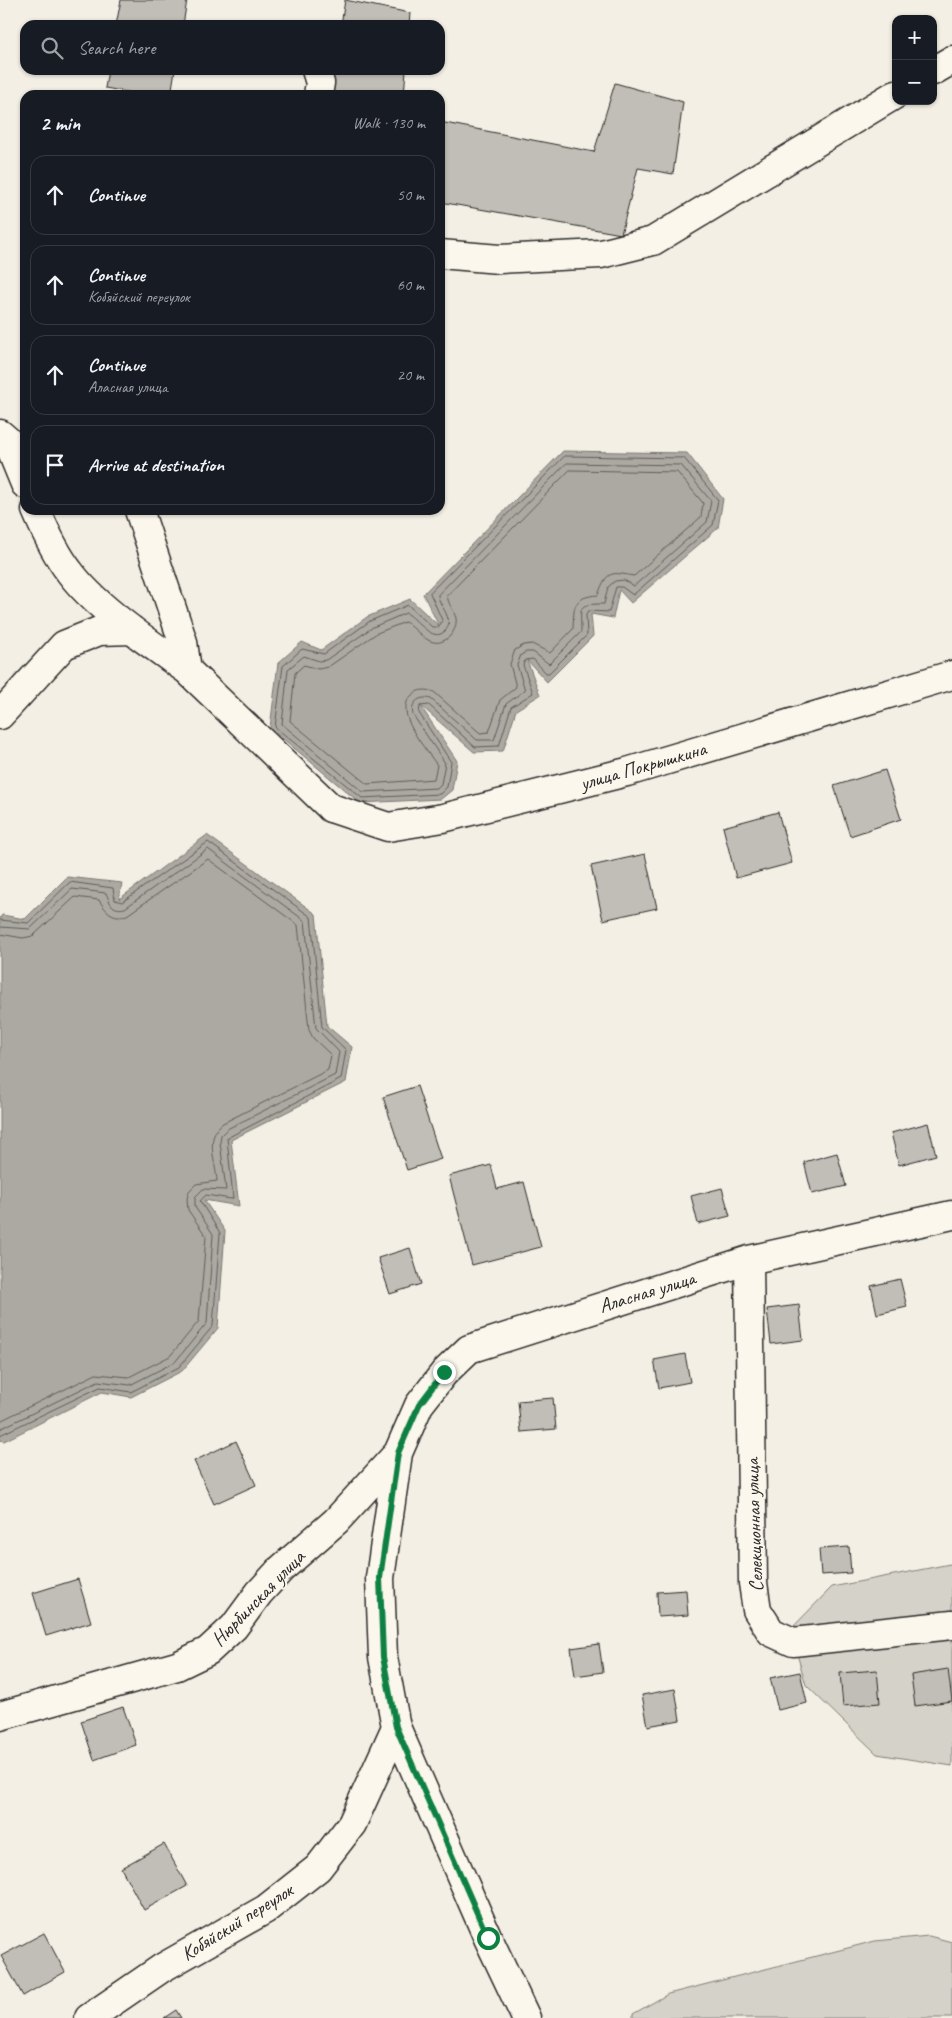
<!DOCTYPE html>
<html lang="en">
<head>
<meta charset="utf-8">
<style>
	body { margin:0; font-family:Caveat,sans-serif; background:#20242c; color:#f1f3f6 }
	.controls { position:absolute; right:15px; top:15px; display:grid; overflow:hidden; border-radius:10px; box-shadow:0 1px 4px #0004 }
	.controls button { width:45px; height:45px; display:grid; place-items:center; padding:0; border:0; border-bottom:1px solid #363941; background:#171b24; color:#f1f3f6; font:25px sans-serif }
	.stop { position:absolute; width:15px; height:15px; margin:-11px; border:4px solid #0b8043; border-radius:50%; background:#fff }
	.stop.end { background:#0b8043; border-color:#fff; box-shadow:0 1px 5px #0008 }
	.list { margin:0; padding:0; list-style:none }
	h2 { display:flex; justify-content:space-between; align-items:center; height:65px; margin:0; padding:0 20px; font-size:21px }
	h2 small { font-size:16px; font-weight:400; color:#9ea1a6 }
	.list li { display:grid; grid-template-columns:32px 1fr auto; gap:15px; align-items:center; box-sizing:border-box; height:80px; margin:0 10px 10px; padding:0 10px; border:1px solid #363941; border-radius:15px }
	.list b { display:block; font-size:19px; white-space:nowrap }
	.list p { margin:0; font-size:16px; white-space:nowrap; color:#9ea1a6 }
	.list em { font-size:16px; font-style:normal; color:#9ea1a6 }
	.icon { flex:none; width:28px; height:28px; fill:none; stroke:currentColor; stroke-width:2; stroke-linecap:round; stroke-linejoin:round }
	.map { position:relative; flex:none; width:952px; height:2018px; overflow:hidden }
	.search { position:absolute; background:#171b24; box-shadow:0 1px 4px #0004; left:20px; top:20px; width:425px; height:55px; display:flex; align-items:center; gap:12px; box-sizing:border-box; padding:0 18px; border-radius:15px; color:#9ea1a6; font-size:19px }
	.panel { position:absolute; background:#171b24; box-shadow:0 1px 4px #0004; left:20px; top:90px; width:425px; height:425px; border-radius:15px }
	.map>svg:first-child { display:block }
	.green { fill:#d5d2c9; stroke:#807e7a }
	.water { fill:#aca9a2; stroke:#787772 }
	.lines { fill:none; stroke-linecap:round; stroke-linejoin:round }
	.shore { stroke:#5f5d5b; stroke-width:1 }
	.building { fill:#c0beb6; stroke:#2b2b2b }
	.street-casing { stroke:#2b2b2b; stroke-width:31 }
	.secondary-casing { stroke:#2b2b2b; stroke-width:31 }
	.street { stroke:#fbf7ec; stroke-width:28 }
	.secondary { stroke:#fbf7ec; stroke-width:28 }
	.route { stroke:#0b8043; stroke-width:6 }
	.labels { text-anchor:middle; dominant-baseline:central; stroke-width:4; stroke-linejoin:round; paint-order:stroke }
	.street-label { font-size:20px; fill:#2b2b2b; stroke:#fbf7ec }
</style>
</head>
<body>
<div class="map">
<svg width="952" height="2018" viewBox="0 0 952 2018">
	<rect width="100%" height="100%" fill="#f3efe4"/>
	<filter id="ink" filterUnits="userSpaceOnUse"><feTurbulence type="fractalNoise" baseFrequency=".02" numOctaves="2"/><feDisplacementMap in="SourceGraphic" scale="10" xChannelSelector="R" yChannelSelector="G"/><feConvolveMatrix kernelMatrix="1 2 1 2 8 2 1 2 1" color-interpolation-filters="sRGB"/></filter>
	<g filter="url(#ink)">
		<path class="green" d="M950 1564 952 1565V1766L877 1754 806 1685 790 1630 832 1587Z
			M929 1936 952 1942V2018H633V2014L668 1994 875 1941Z"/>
		<path class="water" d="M563 451 687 453 723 499 718 528 631 603 619 590 613 618 591 614 593 636 547 682 527 660 540 695 516 710 503 751 474 752 420 705 457 761 452 790 441 799 360 803 270 728 278 663 302 642 321 650 367 617 410 599 439 626 423 594Z
			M207 835 316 914 327 1026 352 1047 346 1082 231 1140 239 1206 204 1200 225 1231 218 1328 182 1371 131 1397 102 1392 4 1441 0 1440V918L2 915 25 919 67 877 122 883 119 899Z"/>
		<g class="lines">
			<path class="shore" d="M565 456 684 458 718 500 713 525 633 595 622 587H616L609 612 588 611 586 615 587 635 549 673H546L533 659 525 660 523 665 533 693 511 707 499 746 475 747 429 705 420 706 419 713 451 762 447 787 440 794 362 798 275 727 283 666 302 649 324 654 370 621 408 605 432 627H439L442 620 430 593Z
				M567 463 681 465 711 501 707 522 634 586 624 580 615 581 608 587 604 604C576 604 581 606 581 632L549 664 533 652H526L521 655 517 665 525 690 506 704 494 740H477L431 699C419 695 410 703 413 715L445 763 441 784 437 788 363 792 282 724 288 669 304 656 319 661 326 660 373 627 406 613C417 618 432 644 445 631 448 628 449 624 448 620 447 611 438 603 438 595Z
				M570 470 677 472 703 503 701 517 634 576C611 572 607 570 598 595 572 597 574 607 573 629L550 653 532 644 524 645 515 650 510 664 516 687 500 700 489 732 480 733 434 692C426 689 418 689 412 695 392 712 426 749 437 765L434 779 367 784 290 721 295 673 304 665 318 669 328 667 377 633 405 622C418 629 431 653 449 637 454 632 457 625 456 618 454 610 448 604 447 596Z
				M0 920 28 923 70 882 113 888 115 900 122 902 208 842 311 917 322 1027 346 1050 341 1079 227 1138 233 1198 231 1199 206 1195 200 1201 220 1233 213 1326 179 1367 131 1392 100 1387 0 1435
				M0 927 30 929 72 889 106 893C110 902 111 911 125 908L208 849 305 921 316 1028 339 1052 335 1075 227 1129 221 1135 220 1142 226 1190 203 1189 195 1197V1207L213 1234 207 1323 175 1362 130 1385 98 1381 0 1429
				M0 934 23 938 33 936 75 897 99 900C106 911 112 919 127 915L208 859 298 925 309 1030 313 1038 331 1055 328 1070 223 1123C204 1136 216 1162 217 1181L196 1184 189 1191 187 1199 188 1210 206 1236 199 1321 170 1356 129 1377 96 1374 0 1421"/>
		</g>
		<path class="building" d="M121 0H187L183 25H116Z
			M345 0 410 13 409 25H341Z
			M108 70H175L171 95H145L105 88Z
			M334 70H406L404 95H330Z
			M615 83 683 102 673 174 638 168 621 234 440 202V122L594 152Z
			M885 770 901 819 850 836 834 786Z
			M778 812 792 863 736 878 723 827Z
			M645 854 657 908 603 920 591 866Z
			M417 1086 441 1159 407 1170 383 1097Z
			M928 1123 936 1155 899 1165 891 1133Z
			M837 1153 846 1186 812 1194 804 1162Z
			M491 1165 497 1189 524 1182 541 1247 472 1265 449 1176Z
			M722 1188 730 1216 698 1224 691 1196Z
			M410 1248 421 1284 390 1294 378 1258Z
			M900 1279 907 1307 877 1314 871 1286Z
			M799 1305 803 1340 771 1344 767 1309Z
			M685 1354 690 1382 659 1388 654 1360Z
			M553 1398 556 1429 521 1432 518 1401Z
			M236 1441 256 1485 214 1504 194 1461Z
			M849 1547 851 1573 821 1575 819 1549Z
			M78 1579 91 1622 46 1636 33 1593Z
			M686 1590 688 1615 658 1617 657 1592Z
			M599 1644 603 1672 575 1676 571 1648Z
			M948 1669 952 1701 915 1706 911 1675Z
			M877 1670 880 1703 843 1706 840 1673Z
			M800 1672 807 1703 778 1710 770 1678Z
			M675 1689 680 1720 648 1726 642 1695Z
			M123 1707 136 1745 94 1760 81 1721Z
			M164 1844 187 1886 144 1910 121 1868Z
			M44 1933 65 1972 23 1996 1 1956Z
			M176 2010 181 2018H164Z"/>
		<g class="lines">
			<defs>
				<path id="street" d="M316 70 320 83 318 95
					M933 71 952 60
					M440 254 499 259 601 254 653 241 896 94
					M0 434 7 440 25 484
					M36 510C45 531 55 553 69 571 95 607 151 644 187 670
					M139 510 183 642 187 670 331 808
					M0 715 64 645 99 631 132 630
					M749 1260 753 1583 757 1610 771 1632 793 1642 952 1625
					M0 1716 177 1666 208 1651 234 1627 259 1593 281 1569 336 1521 398 1453
					M396 1727 488 1938 526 2018
					M89 2018 162 1968 266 1909 318 1868 352 1824 396 1727 383 1657 380 1578 398 1453 419 1405 444 1373 469 1349 749 1260 952 1215"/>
				<path id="secondary" d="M331 808 388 827 443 818 627 772 952 675"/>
			</defs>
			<use href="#street" class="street-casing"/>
			<use href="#secondary" class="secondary-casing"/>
			<use href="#street" class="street"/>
			<use href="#secondary" class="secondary"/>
		</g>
	</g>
	<g class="lines" filter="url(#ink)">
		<path class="route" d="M444 1372 419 1405 398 1453 380 1578 383 1657 396 1727 488 1938"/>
	</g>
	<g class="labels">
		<g class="street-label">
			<text transform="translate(643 766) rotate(-16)">улица Покрышкина</text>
			<text transform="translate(647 1292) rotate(-17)">Аласная улица</text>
			<text transform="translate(754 1525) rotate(-92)">Селекционная улица</text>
			<text transform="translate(258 1598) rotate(-46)">Нюрбинская улица</text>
			<text transform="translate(237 1922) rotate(-32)">Кобяйский переулок</text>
		</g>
	</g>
</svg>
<div class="controls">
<button>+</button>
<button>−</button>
</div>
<div class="stop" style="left:488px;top:1938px"></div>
<div class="stop end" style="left:444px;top:1372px"></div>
<div class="search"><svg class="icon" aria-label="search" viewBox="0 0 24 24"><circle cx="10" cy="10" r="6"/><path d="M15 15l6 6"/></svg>Search here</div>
<section class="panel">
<h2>2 min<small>Walk · 130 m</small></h2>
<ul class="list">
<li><svg class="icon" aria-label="ahead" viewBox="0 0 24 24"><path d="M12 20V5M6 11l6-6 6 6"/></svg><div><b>Continue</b></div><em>50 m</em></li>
<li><svg class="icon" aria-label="ahead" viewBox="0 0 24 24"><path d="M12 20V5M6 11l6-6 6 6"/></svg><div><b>Continue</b><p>Кобяйский переулок</p></div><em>60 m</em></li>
<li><svg class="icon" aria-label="ahead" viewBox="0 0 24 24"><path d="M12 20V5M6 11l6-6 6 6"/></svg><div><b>Continue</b><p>Аласная улица</p></div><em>20 m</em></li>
<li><svg class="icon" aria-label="arrive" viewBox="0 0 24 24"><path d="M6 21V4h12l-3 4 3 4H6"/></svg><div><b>Arrive at destination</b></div></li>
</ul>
</section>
</div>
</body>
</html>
